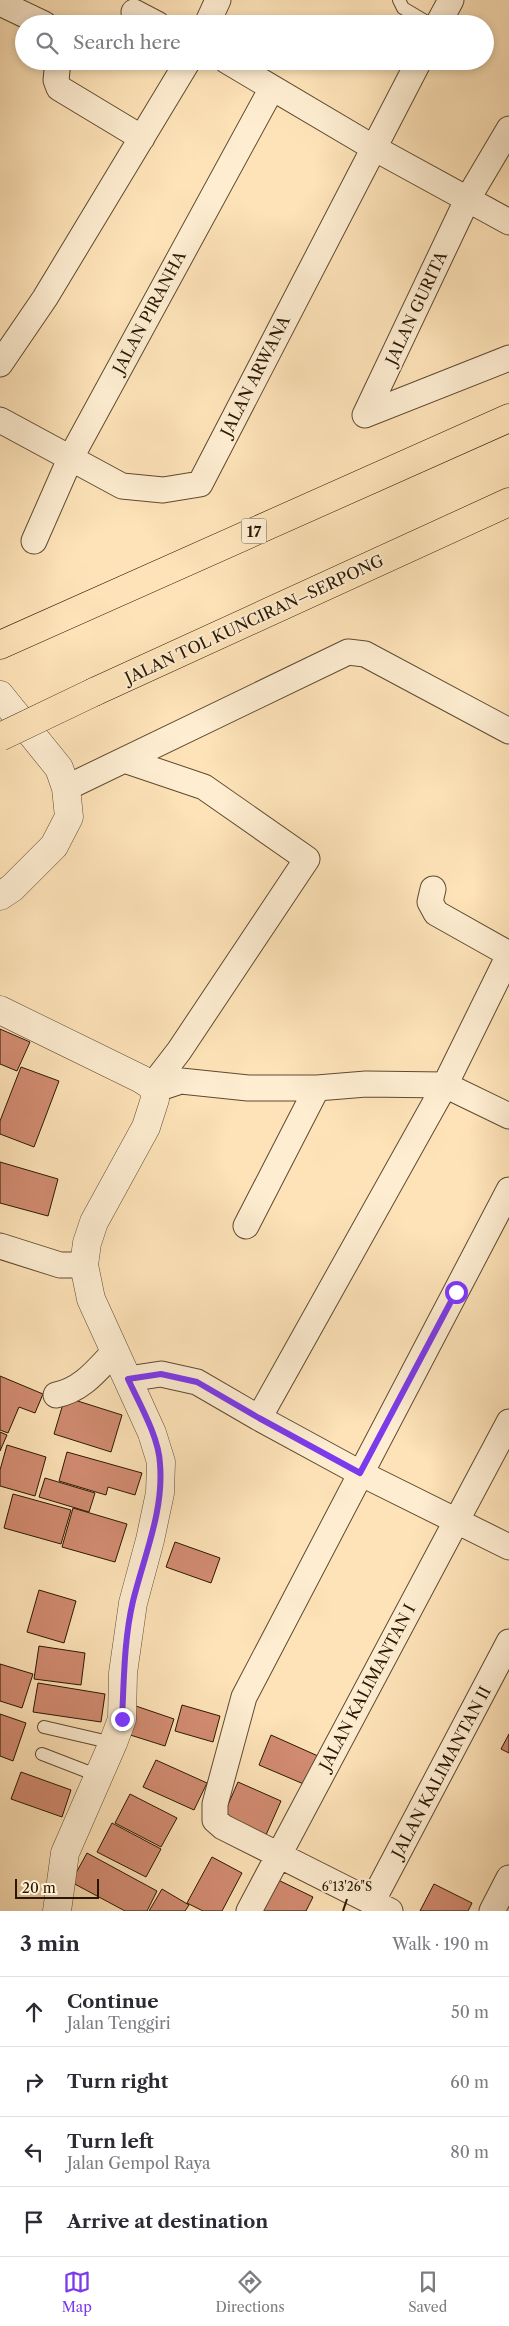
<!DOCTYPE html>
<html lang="en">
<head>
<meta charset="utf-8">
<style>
	body { margin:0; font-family:"Libre Caslon Text",serif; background:#f2f2f3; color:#2b2b33 }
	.scale { position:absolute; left:15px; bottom:12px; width:84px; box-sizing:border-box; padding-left:5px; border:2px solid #291702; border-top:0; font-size:14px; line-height:18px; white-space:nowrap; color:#291702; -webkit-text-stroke:4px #feedd1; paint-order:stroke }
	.stop { position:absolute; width:15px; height:15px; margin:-11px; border:4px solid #7c3aed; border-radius:50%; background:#fff }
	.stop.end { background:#7c3aed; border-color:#fff; box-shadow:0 1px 5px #0008 }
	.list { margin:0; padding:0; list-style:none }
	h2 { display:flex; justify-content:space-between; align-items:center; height:65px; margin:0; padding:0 20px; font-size:21px }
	h2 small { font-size:16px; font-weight:400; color:#7c7c81 }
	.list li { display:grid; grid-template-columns:32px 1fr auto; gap:15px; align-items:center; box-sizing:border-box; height:70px; padding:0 20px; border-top:1px solid #e1e1e2 }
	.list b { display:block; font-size:19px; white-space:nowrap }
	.list p { margin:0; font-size:16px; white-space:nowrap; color:#7c7c81 }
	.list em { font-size:16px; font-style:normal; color:#7c7c81 }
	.icon { flex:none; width:28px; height:28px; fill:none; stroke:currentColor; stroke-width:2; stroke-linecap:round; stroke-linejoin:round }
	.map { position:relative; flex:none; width:509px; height:1911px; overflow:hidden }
	.search { position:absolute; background:#fff; box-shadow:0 2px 8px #0003; left:15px; right:15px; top:15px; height:55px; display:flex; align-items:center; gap:12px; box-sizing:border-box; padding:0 18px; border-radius:28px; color:#7c7c81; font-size:19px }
	.sheet { height:345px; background:#fff }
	nav { display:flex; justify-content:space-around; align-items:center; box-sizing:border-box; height:70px; border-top:1px solid #e1e1e2; background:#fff; font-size:14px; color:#7c7c81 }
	nav a { display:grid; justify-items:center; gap:2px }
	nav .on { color:#7c3aed }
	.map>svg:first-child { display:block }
	.building { fill:#d38c72; stroke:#291702 }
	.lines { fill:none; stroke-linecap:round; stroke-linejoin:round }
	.service-casing { stroke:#5e4a30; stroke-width:14 }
	.minor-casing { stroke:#5e4a30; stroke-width:27 }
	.tertiary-casing { stroke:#5e4a30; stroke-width:29 }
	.motorway-casing { stroke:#291702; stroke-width:29 }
	.service { stroke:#feedd1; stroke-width:12 }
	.minor { stroke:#feedd1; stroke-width:25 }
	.tertiary { stroke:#feedd1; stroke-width:28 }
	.motorway { stroke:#fee3b8; stroke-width:28 }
	.motorway-bridge-casing { stroke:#291702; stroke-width:29; stroke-linecap:butt }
	.motorway-bridge { stroke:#fee3b8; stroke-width:28 }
	.route { stroke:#7c3aed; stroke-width:6 }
	.ticks { fill:none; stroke:#291702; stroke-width:2 }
	.labels { text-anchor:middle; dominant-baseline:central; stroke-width:4; stroke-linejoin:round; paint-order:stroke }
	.shield { fill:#feedd1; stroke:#695740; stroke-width:1 }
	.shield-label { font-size:15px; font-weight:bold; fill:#291702 }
	.street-label { font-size:16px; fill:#291702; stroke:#feedd1 }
	.ticks-label { font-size:12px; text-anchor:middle; fill:#291702; stroke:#feedd1; stroke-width:4; stroke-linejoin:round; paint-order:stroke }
</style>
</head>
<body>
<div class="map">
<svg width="509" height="1911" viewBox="0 0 509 1911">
	<rect width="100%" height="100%" fill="#fee3b8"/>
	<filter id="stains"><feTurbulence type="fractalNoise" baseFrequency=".004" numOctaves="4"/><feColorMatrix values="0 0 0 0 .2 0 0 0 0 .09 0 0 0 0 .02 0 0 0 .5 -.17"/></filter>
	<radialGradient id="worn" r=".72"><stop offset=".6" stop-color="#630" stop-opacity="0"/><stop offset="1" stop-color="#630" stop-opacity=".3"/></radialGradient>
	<path class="building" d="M0 1029 30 1042 17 1071 0 1064Z
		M21 1067 59 1081 34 1147 0 1134V1121Z
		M0 1162 58 1179 48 1216 0 1203Z
		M0 1376 43 1394 35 1413 19 1407 8 1433 0 1430Z
		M65 1397 122 1415 111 1452 54 1434Z
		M0 1432 7 1435 0 1451Z
		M7 1445 46 1457 35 1496 0 1486V1470Z
		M67 1452 142 1473 135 1495 108 1487 106 1495 59 1481Z
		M45 1478 95 1493 89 1512 39 1497Z
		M13 1494 71 1510 61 1544 4 1528Z
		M73 1508 127 1524 115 1562 62 1547Z
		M175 1542 220 1558 211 1583 166 1567Z
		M39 1590 76 1601 64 1643 27 1632Z
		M39 1646 85 1653 81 1685 34 1679Z
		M0 1664 33 1674 22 1708 0 1701Z
		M38 1683 105 1694 101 1722 33 1712Z
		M133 1705 174 1719 165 1746 124 1733Z
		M182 1705 220 1716 213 1742 175 1731Z
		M0 1714 26 1723 13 1761 0 1756Z
		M509 1734V1753L501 1749Z
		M271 1735 318 1756 306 1785 259 1765Z
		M156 1760 207 1783 194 1810 143 1787Z
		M21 1772 71 1790 62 1817 11 1799Z
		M238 1782 281 1801 266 1835 223 1816Z
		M130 1794 177 1818 161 1847 115 1823Z
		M112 1823 161 1849 146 1877 97 1852Z
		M87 1853 157 1891 147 1911H125L71 1882Z
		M212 1857 242 1873 222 1911H203L187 1903Z
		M272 1877 313 1897 306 1911H255Z
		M434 1884 472 1903 468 1911H420Z
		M162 1889 189 1905 185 1911H149Z"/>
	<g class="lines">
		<defs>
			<path id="service" d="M399 0 403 8 430 24
				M44 1727 113 1743
				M42 1754 99 1776"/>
			<path id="minor" d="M0 3 44 24
				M134 12 157 24
				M207 24 218 0
				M438 24 451 0
				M58 61 56 80 59 88 142 138
				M227 61 374 148 509 222
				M0 364 45 298 188 61
				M365 415 467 200 509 129
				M365 415 509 358
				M0 420 122 486 163 490 200 484 419 61
				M34 541 70 459 272 88
				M124 760 204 787 307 859 179 1051 152 1086
				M66 788 348 652 365 654 509 731
				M433 889 430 902 436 913 509 954
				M154 1090 181 1081 248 1088H317L366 1084 445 1085 509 1116
				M246 1226 317 1088
				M0 1246 60 1265H84
				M128 1379 161 1374 197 1382 259 1418 360 1473 509 1547
				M56 1395C82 1390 97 1370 115 1351
				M259 1418 445 1085 509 955
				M372 1902 509 1642
				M249 1911 509 1422
				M390 1911 223 1827 215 1820V1804L244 1697 509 1190
				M492 1911 509 1878"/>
			<path id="tertiary" d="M0 695 59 768 66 788 69 817 54 846 12 888 0 896
				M0 1010 141 1079 152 1086 154 1090 155 1099 146 1127 94 1222 87 1243 84 1265 91 1299 152 1433 161 1462 160 1493 150 1540 133 1603 123 1673 122 1719 113 1743 65 1853 57 1911"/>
			<path id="motorway" d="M0 645 509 418
				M94 692 509 502"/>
		</defs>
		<use href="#service" class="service-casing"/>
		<use href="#minor" class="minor-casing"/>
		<use href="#tertiary" class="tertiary-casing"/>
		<use href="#motorway" class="motorway-casing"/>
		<use href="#service" class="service"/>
		<use href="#minor" class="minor"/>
		<use href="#tertiary" class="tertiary"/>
		<use href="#motorway" class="motorway"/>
		<defs>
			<path id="motorway-bridge" d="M0 737 94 692"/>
		</defs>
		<use href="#motorway-bridge" class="motorway-bridge-casing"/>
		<use href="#motorway-bridge" class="motorway-bridge"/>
	</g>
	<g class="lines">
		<path class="route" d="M122 1719C124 1680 124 1639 133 1601 144 1556 164 1511 160 1464 159 1437 139 1403 128 1379L161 1374 197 1382 259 1418 360 1473 456 1292"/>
	</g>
	<path class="ticks" d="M343 1911 347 1899"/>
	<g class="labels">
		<rect class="shield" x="241.5" y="518.5" width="25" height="25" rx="4"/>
		<g class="shield-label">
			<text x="254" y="531">17</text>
		</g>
		<g class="street-label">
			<text transform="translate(416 308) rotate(-65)">JALAN GURITA</text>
			<text transform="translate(149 312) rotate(-62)">JALAN PIRANHA</text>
			<text transform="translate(255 376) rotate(-63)">JALAN ARWANA</text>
			<text transform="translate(254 619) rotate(-25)">JALAN TOL KUNCIRAN–SERPONG</text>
			<text transform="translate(367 1687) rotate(-62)">JALAN KALIMANTAN I</text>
			<text transform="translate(441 1772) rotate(-62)">JALAN KALIMANTAN II</text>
		</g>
	</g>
	<g class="ticks-label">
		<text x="347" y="1891">6°13'26"S</text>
	</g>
	<rect width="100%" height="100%" filter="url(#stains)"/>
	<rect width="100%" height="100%" fill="url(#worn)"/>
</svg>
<div class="scale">20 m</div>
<div class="stop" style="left:456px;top:1292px"></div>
<div class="stop end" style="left:122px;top:1719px"></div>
<div class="search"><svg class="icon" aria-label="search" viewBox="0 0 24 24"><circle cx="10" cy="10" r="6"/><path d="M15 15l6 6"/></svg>Search here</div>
</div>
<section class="sheet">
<h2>3 min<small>Walk · 190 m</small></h2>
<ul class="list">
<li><svg class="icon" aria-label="ahead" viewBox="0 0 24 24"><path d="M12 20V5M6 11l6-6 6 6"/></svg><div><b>Continue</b><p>Jalan Tenggiri</p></div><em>50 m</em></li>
<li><svg class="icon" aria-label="right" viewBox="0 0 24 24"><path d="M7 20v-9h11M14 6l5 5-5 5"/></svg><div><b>Turn right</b></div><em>60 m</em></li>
<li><svg class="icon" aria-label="left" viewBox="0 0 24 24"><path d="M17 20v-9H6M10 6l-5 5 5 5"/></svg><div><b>Turn left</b><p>Jalan Gempol Raya</p></div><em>80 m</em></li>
<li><svg class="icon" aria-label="arrive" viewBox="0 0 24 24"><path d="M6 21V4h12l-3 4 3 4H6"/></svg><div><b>Arrive at destination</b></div></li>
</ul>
</section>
<nav>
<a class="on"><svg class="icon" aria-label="map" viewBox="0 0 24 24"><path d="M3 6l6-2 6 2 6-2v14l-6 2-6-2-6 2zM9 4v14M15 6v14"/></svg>Map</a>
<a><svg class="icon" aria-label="directions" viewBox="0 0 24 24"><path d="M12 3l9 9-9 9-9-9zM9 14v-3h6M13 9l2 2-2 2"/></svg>Directions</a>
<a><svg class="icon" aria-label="saved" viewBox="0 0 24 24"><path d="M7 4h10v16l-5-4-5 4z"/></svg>Saved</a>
</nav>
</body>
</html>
